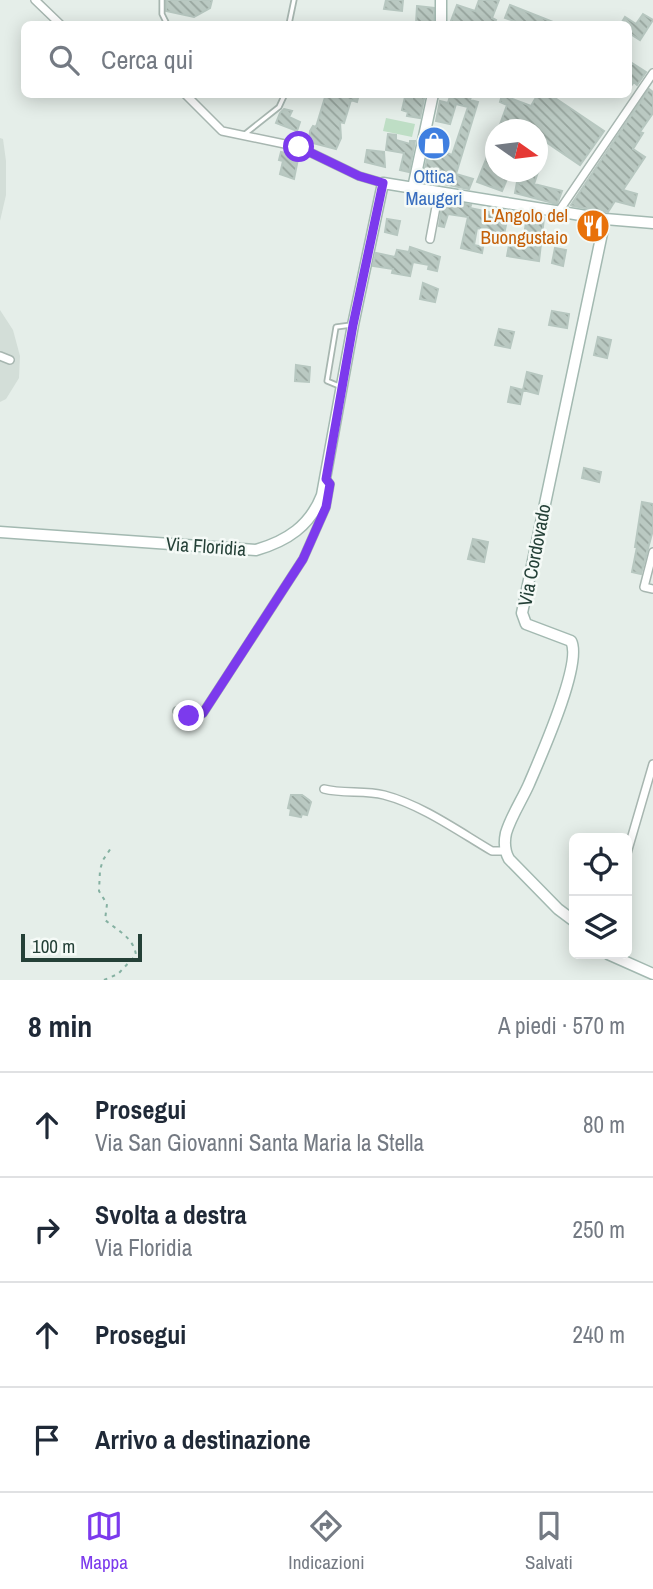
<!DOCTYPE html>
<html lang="it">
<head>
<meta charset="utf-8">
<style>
	body { margin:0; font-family:"Archivo Narrow",sans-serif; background:#f6f6f7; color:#1f2937 }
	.controls { position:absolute; right:21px; bottom:21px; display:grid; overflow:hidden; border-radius:10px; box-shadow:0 4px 18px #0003 }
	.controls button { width:63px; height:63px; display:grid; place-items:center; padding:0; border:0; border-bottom:2px solid #e0e1e3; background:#fff; color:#1f2937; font:35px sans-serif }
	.compass { position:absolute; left:485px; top:119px; width:63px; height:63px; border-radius:50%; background:#fff; box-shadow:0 4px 18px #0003; rotate:104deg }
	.scale { position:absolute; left:21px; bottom:18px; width:121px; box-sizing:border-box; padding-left:7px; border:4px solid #244037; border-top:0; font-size:19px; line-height:24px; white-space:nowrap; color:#244037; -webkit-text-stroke:5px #f5faf7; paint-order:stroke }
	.stop { position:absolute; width:21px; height:21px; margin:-16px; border:5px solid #7c3aed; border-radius:50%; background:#fff }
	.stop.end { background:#7c3aed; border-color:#fff; box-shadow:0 2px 7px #0008 }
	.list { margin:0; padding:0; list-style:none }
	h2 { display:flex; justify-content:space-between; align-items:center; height:91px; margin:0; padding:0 28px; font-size:30px }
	h2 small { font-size:23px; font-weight:400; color:#747a83 }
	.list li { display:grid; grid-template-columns:46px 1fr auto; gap:21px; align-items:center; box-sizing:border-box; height:105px; padding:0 28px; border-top:2px solid #e0e1e3 }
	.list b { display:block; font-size:26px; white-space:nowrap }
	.list p { margin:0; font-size:23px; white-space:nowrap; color:#747a83 }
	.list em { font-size:23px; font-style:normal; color:#747a83 }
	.icon { flex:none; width:38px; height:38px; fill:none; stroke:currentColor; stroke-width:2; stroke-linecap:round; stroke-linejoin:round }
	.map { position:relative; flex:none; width:653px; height:980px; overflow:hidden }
	.search { position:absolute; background:#fff; box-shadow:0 4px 18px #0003; left:21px; right:21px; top:21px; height:77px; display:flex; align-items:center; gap:18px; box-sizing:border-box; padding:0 24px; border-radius:10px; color:#747a83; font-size:26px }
	.sheet { height:511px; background:#fff }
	nav { display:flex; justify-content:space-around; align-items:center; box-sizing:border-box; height:98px; border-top:2px solid #e0e1e3; background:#fff; font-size:19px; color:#747a83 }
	nav a { display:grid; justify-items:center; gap:4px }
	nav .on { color:#7c3aed }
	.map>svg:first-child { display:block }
	.built { fill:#d3ded8 }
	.garden { fill:#bedec5 }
	.building { fill:url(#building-back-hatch); stroke:#b7c7c0; stroke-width:2 }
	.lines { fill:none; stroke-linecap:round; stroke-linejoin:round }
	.lane-casing { stroke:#a7b6b0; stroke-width:7 }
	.street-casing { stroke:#a7b6b0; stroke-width:10 }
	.secondary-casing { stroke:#a3b9b1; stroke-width:13 }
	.path { stroke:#85b1a2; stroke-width:2; stroke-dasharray:3.5 5; stroke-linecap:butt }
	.lane { stroke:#fff; stroke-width:3.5 }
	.street { stroke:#fff; stroke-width:7 }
	.secondary { stroke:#fff; stroke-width:10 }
	.route { stroke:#7c3aed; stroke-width:9 }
	.labels { text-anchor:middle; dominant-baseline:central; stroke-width:5; stroke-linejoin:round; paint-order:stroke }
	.shop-label { font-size:19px; fill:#366cbe; stroke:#f5faf7 }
	.food-label { font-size:19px; fill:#c56008; stroke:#f5faf7; text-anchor:end }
	.street-label { font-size:19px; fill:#244037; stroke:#f5faf7 }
</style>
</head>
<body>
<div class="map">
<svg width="653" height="980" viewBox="0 0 653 980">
	<defs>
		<pattern id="building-back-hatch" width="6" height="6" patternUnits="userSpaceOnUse" patternTransform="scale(1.75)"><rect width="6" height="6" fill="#bac9c2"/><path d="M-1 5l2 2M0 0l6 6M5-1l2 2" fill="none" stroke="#97a59e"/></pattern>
	</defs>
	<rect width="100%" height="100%" fill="#e5eee9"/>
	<path class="built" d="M0 138 3 139 6 161V195L0 221Z
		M0 310 13 330 20 356 19 378 6 399 0 402Z"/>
	<path class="garden" d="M386 118 415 124 412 137 383 131Z"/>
	<path class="building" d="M166 0H212L210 8 194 17 166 11Z
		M386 0H403L402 11 384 9Z
		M479 0H499L492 18 496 20 494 24H460L451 21 457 5 475 11Z
		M510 5 558 24H523L505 18Z
		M417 6 434 8V24H416Z
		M643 14 653 20 640 40 629 33 632 28 628 24 622 22 625 17 636 24Z
		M632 63 646 72 637 85 634 82 628 90V68Z
		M649 89 653 92V113L640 132 643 133 633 149 645 157 623 190 637 194 634 206 615 201 608 212 573 206 571 205Z
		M326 94H359L357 102 351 100 344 123 340 122 341 138 336 149 309 142 310 131 313 126 316 127Z
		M413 94H425L420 118 407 116 408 112 402 110 405 97 412 99Z
		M459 94H472L470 100 478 102 456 174 473 179 469 189 434 182 435 179 423 176 432 139 445 142 442 151 452 155 468 107 456 104 450 124 436 121 440 101 448 103 450 96 458 98Z
		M538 94H549L604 131 580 165 537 136V130H527L517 122 514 130H498L507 105 500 102 502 95 531 106Z
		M284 109 292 111 289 117 300 122 297 131 276 123 280 113Z
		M388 134 396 135V140L410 144V141H415L409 172 400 170 404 153 386 150Z
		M495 137V172H510L502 191 477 182Z
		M367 150 384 152 385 167 365 162Z
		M290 151 299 154 294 179 280 174 283 161 279 160 281 152 290 154Z
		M525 172H538L534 184 562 191 557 204 515 193 517 182 521 184Z
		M443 200 471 205 470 208 508 216 504 234 477 228 474 245 483 247 482 253 461 248 468 217 448 214 444 227 439 226Z
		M527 216 544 218 539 261 507 256 510 240 523 242Z
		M387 219 400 221 397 235 385 232Z
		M410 247 440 257 437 271 428 269 429 265 413 262 410 276 392 273 393 269 373 266 376 253 395 257 397 250 409 252Z
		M555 248 566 250 563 266 552 263Z
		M423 283 438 289 435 302 420 299Z
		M552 311 569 314 567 328 549 325Z
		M499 329 514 332 510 348 495 345Z
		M598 337 611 340 607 358 594 355Z
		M296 365 310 367 309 382 295 381Z
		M527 372 542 376 538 394 523 390Z
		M511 387 523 390 520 404 508 402Z
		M584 468 601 472 599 482 582 478Z
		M642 502 653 504V530L641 574 632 572 637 547H635Z
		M473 539 488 542 484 562 468 559Z
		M291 795H302L309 800 311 802 307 815 302 814 301 817 290 815 291 809 288 808Z"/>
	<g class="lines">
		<defs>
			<path id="lane" d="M162 0V14L167 24
				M289 24 294 0
				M245 134 279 107 285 94
				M339 386 327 381 336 327 351 325"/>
			<path id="street" d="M35 0 60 24
				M185 94 222 131 299 147 359 176 383 183
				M559 211 653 73
				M430 239 439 191
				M0 356 10 360
				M653 552 644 587 653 589
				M177 711 197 717 203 713 303 559 326 507 330 484 326 479
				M324 789C343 794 365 790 384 795 422 805 458 831 492 851H505
				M627 853 653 764"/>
			<path id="secondary" d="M441 0V24
				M413 188 433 94
				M0 532 256 550C287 541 310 526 322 495L353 325 383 183 605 219 653 223
				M574 921 558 909 509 859C504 850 504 842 506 833 511 816 522 800 529 784 540 758 583 663 571 641L526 624 522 613 605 219
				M608 954 653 974"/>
		</defs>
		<use href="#lane" class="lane-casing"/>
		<use href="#street" class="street-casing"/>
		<use href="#secondary" class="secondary-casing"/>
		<path class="path" d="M104 980 118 974 136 955C134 938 117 930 105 920L107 904 99 891 100 870 103 860 111 848"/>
		<use href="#lane" class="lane"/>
		<use href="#street" class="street"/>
		<use href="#secondary" class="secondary"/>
	</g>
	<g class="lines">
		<path class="route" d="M189 716 197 717 203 713 303 559 326 507 330 484 326 479 353 325 383 183 359 176 299 147"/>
	</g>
	<defs>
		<symbol id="shop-disc" viewBox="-11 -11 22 22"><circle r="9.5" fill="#3f7fe0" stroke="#f5faf7"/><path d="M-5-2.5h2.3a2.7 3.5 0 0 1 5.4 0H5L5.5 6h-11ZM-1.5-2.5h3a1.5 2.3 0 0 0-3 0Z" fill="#fff"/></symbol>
		<symbol id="restaurant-disc" viewBox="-11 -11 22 22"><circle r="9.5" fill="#e8710a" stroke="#f5faf7"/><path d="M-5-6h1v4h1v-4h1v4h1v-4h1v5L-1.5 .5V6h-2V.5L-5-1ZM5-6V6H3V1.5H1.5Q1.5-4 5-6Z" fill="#fff"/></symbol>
	</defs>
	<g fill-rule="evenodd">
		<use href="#shop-disc" x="415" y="124" width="38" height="38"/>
		<use href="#restaurant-disc" x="574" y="207" width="38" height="38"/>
	</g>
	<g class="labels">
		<g class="shop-label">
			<text x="434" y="176">Ottica<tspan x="434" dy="22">Maugeri</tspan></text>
		</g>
		<g class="food-label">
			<text x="568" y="215">L'Angolo del<tspan x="568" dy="22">Buongustaio</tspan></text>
		</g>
		<g class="street-label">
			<text transform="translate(206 546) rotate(4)">Via Floridia</text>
			<text transform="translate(534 555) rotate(-79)">Via Cordovado</text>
		</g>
	</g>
</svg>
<div class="controls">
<button><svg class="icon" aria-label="locate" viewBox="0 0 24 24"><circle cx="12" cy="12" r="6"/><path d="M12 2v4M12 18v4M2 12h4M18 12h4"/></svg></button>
<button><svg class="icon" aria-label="layers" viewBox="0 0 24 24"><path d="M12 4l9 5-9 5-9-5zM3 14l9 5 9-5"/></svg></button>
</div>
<svg class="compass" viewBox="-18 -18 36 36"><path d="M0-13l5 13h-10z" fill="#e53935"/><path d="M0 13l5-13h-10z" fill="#747a83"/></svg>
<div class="scale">100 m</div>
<div class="stop" style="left:299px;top:147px"></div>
<div class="stop end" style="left:189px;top:716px"></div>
<div class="search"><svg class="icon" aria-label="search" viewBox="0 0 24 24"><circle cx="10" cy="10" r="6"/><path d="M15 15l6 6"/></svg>Cerca qui</div>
</div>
<section class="sheet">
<h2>8 min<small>A piedi · 570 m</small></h2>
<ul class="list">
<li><svg class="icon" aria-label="ahead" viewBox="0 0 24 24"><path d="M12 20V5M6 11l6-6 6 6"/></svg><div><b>Prosegui</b><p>Via San Giovanni Santa Maria la Stella</p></div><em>80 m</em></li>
<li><svg class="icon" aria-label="right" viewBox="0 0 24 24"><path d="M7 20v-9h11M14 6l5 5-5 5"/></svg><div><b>Svolta a destra</b><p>Via Floridia</p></div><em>250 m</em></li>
<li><svg class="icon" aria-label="ahead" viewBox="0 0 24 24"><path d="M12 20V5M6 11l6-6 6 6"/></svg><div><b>Prosegui</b></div><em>240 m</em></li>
<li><svg class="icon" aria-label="arrive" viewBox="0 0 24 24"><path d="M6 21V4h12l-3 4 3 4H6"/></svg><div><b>Arrivo a destinazione</b></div></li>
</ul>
</section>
<nav>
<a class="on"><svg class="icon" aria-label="map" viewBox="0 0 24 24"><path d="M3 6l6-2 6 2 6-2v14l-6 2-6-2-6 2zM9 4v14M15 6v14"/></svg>Mappa</a>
<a><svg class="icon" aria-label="directions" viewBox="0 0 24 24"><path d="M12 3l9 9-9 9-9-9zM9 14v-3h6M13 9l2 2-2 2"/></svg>Indicazioni</a>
<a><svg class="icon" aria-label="saved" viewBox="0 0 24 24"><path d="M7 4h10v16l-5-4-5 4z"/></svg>Salvati</a>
</nav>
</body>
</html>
